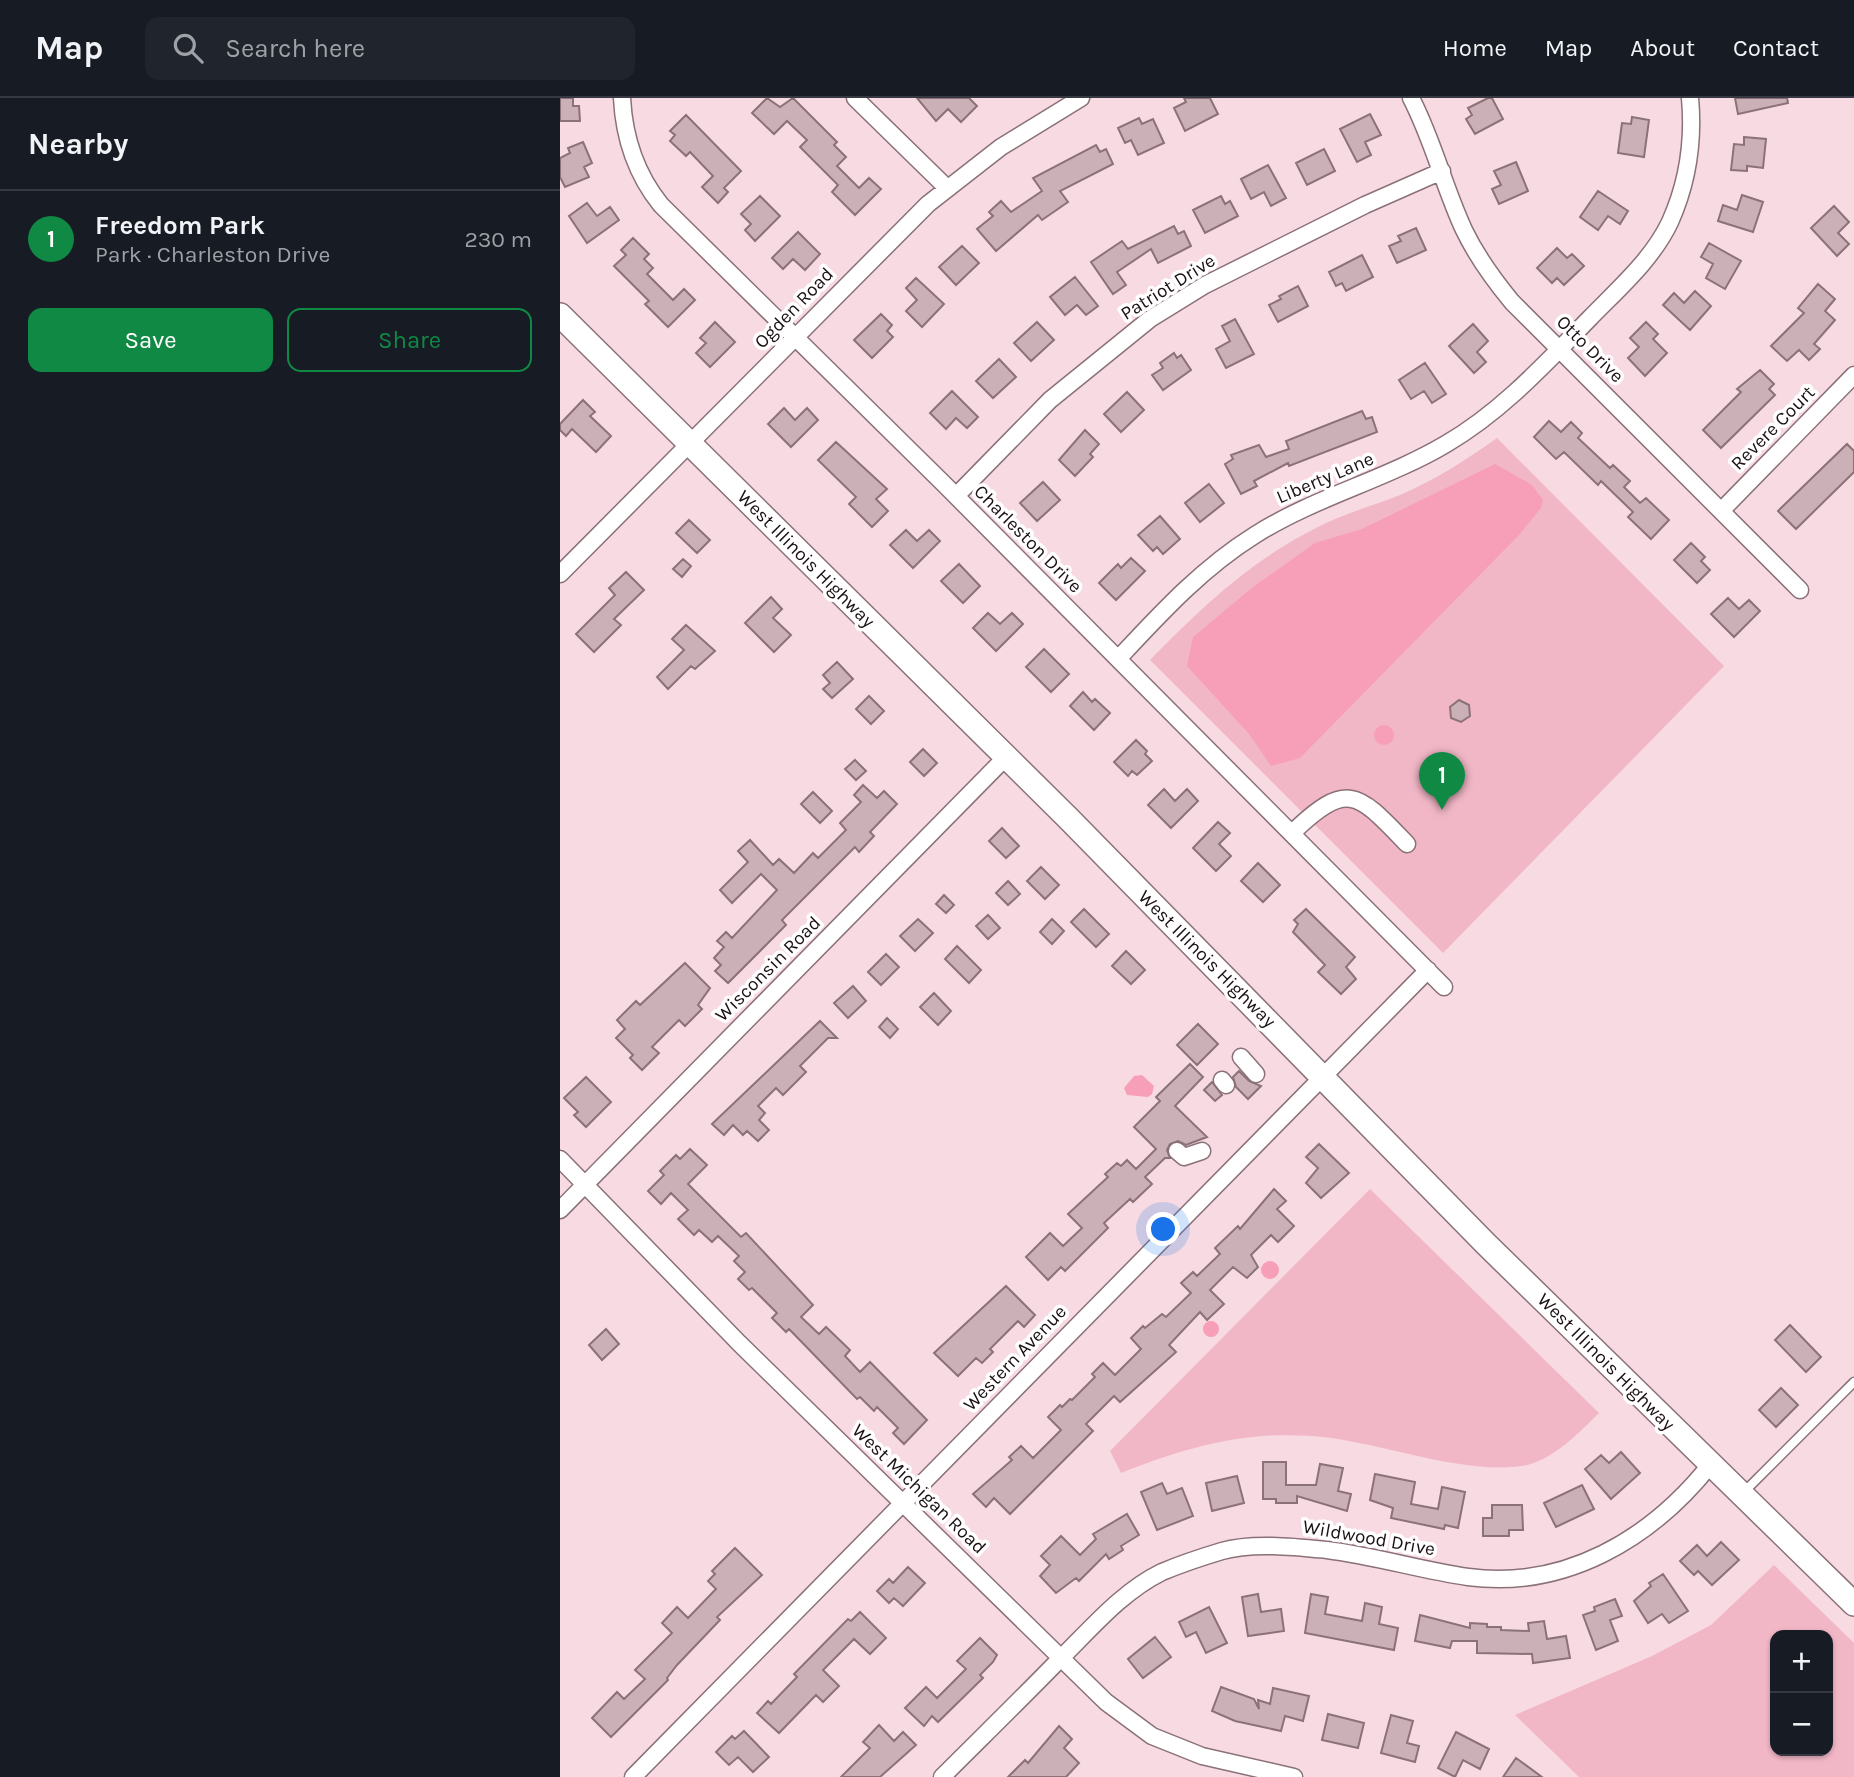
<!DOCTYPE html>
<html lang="en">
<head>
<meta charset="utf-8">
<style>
	body { margin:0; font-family:Karla,sans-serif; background:#20242c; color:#f1f3f6 }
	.controls { position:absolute; right:21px; bottom:21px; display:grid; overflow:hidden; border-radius:14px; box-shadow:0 2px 5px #0004 }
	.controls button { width:63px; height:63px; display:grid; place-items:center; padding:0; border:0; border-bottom:2px solid #363941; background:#171b24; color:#f1f3f6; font:35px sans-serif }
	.you { position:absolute; left:604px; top:1132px; width:24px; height:24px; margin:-18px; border:5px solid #fff; border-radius:50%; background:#1a73e8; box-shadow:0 0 0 10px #1a73e833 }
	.badge { display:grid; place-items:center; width:46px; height:46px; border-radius:50%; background:#108944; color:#fff; font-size:23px; font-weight:700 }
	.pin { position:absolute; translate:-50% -58px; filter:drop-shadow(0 2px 4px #0008) }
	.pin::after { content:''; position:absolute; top:37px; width:24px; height:21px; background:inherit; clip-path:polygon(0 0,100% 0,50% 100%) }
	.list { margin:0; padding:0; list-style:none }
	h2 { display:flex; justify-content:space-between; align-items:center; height:91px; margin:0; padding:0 28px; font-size:30px }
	h2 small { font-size:23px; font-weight:400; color:#9ea1a6 }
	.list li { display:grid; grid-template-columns:46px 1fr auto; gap:21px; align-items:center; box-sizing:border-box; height:98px; padding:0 28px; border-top:2px solid #363941 }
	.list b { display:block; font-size:26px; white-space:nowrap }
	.list p { margin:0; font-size:23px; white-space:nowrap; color:#9ea1a6 }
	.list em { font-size:23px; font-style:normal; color:#9ea1a6 }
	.actions { display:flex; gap:14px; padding:21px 28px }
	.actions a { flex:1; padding:16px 0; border:2px solid #108944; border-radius:14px; text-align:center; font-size:24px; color:#108944 }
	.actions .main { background:#108944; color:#fff }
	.icon { flex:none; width:38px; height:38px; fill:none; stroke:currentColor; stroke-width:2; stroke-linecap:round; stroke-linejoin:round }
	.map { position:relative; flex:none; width:1294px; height:1679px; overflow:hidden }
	header { display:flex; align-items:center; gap:42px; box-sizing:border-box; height:98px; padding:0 35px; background:#171b24; border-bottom:2px solid #363941 }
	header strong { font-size:33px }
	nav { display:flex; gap:38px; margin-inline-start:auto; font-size:24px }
	.search { width:490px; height:63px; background:#20242c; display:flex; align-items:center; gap:18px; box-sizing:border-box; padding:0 24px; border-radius:14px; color:#9ea1a6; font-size:26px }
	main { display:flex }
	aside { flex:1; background:#171b24 }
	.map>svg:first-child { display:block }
	.green { fill:#f2b7c7; fill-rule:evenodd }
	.water { fill:#f79eb8 }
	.building { fill:#ccb0b7; stroke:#8b7278; stroke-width:2 }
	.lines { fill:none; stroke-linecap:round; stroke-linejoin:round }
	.lane-casing { stroke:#8a7177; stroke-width:11 }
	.street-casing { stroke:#8a7177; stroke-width:19 }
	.secondary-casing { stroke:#8a7177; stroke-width:26 }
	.lane { stroke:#fff; stroke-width:8 }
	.street { stroke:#fff; stroke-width:16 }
	.secondary { stroke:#fff; stroke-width:23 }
	.labels { text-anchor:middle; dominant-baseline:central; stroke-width:7; stroke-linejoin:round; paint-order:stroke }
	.street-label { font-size:19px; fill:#1b1114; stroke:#fff }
</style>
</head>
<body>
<header>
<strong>Map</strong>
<div class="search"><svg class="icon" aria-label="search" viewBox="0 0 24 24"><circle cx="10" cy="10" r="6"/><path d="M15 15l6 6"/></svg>Search here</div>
<nav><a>Home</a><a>Map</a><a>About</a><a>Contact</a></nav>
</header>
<main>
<aside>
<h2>Nearby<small></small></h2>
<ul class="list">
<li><span class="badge">1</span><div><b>Freedom Park</b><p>Park · Charleston Drive</p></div><em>230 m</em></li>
</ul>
<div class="actions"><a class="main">Save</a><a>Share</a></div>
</aside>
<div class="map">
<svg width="1294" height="1679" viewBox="0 0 1294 1679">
	<rect width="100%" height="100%" fill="#f8dbe2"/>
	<path class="green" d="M937 340 1164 568 883 855 590 562C641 510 690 463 756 430 782 416 812 408 840 397 875 382 906 362 937 340Z
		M810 1091 1039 1315C1020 1334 990 1365 961 1368 900 1377 814 1342 752 1338 682 1333 624 1350 561 1375L550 1353Z
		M1214 1467 1294 1545V1679H1019L955 1617 1092 1558 1151 1527ZM1215 1537H1268V1653H1215Z"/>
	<path class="water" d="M935 366 972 387 983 402 981 410 959 437 740 660 711 668 689 636 627 568 633 539 693 489 755 445 802 431Z
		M814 637a10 10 0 1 1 20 0a10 10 0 1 1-20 0Z
		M582 977 594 988 592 996 588 999 567 997 564 990 574 978Z
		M701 1172a9 9 0 1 1 18 0a9 9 0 1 1-18 0Z
		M643 1231a8 8 0 1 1 16 0a8 8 0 1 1-16 0Z"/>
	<path class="building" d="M0 0H13V8H19L20 23H0Z
		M207 0 220 9 233 0 277 44 274 47 286 59 277 68 299 90 309 80 321 91 295 117 272 94 278 87 240 49 247 42 227 23 214 36 192 15Z
		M357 0H409L417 8 401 24 388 11 376 23Z
		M624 0H650L658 16 625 33 614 10 626 4Z
		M928 0H932L943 21 915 36 906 21 912 17 908 10Z
		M1175 0H1227L1228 5 1178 16Z
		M810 16 821 37 805 44 811 57 797 64 780 31Z
		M126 17 181 73 164 90 168 94 158 105 142 89 153 78 130 54 126 58 110 43 115 37 110 33Z
		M1072 19 1089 22 1084 59 1058 55 1062 25 1071 26Z
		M579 20 582 26 593 21 604 45 578 57 571 42 565 45 558 30Z
		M1184 39 1206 41 1203 70 1187 68V73L1171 72 1174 46 1184 47Z
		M23 44 32 65 24 69 29 79 5 89 0 79V60L10 55 8 50Z
		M536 47 540 54 546 51 553 66 500 93 508 104 482 122 478 117 436 153 417 131 433 118 429 114 441 103 451 114 482 93 473 80Z
		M764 51 775 73 747 87 736 65Z
		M956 64 968 93 939 106 932 91 941 87 934 73Z
		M708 67 726 100 711 108 704 94 691 101 681 81Z
		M1038 93 1068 113 1060 126 1048 118 1038 132 1020 119Z
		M1182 97 1203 104 1193 134 1158 123 1163 107 1177 112Z
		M200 98 220 118 195 143 185 132 191 126 181 116Z
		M661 98 665 106 670 103 678 118 645 135 633 112Z
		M27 105 37 118 50 109 59 122 27 145 9 118Z
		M1274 108 1289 124 1278 135 1289 146 1277 158 1251 130Z
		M614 128 618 136 624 133 631 148 598 165 591 151 557 174 566 187 553 196 531 164 562 143 568 151Z
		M856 130 866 152 837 165 829 148 841 143 838 138Z
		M238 134 260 156 245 172 233 161 223 171 212 160Z
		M73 140 89 156 84 161 93 170 87 176 113 202 124 191 135 202 108 229 85 206 89 203 54 168 66 157 61 152Z
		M1149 145 1181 163 1165 191 1146 180 1153 166 1141 159Z
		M402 148 419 165 396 187 379 169Z
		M997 150 1007 160 1012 156 1024 168 1004 187 997 180 992 185 977 170Z
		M802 157 813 179 786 193 782 185 776 188 769 174Z
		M515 179 538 208 526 217 517 207 505 217 490 199Z
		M356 180 384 206 362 229 346 213 357 202 346 190Z
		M1258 186 1275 201 1265 213 1275 222 1254 246 1260 251 1249 262 1239 252 1227 263 1211 248 1244 215 1238 210Z
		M738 188 748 208 718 224 709 207 721 201 719 198Z
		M1135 193 1151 208 1130 232 1103 207 1114 195 1124 205Z
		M321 216 332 227 327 233 333 239 312 260 294 242Z
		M675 221 694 256 666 270 656 251 670 243 662 228Z
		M155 224 175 244 150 269 136 255 146 245 140 240Z
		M477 224 494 242 471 263 454 245Z
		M1086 224 1098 236 1093 241 1107 255 1085 278 1068 260 1079 249 1070 240Z
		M913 226 928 243 917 254 926 264 914 275 889 248Z
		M614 255 617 260 621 257 631 272 603 292 592 277 603 270 600 265Z
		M439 261 456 279 433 300 416 283Z
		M865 265 886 296 872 305 864 293 851 301 839 282Z
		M1200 272 1214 286 1209 291 1215 297 1161 350 1143 332 1181 294 1177 291Z
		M392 293 418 319 407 330 396 320 386 331 370 315Z
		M567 294 584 312 561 334 544 316Z
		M23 302 35 314 30 318 51 338 36 354 12 331 6 338 0 332V326Z
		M224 310 235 322 247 310 258 322 231 349 208 326Z
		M802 313 806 321 812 319 817 334 729 368 728 365 694 383 697 388 681 396 665 366 673 361 671 357 699 347 706 359 729 351 726 343Z
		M989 323 1001 334 1011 324 1022 335 1018 340 1050 370 1053 367 1070 383 1064 389 1080 405 1086 400 1109 422 1091 441 1068 419 1073 414 1041 383 1038 387 1004 354 996 361 974 339Z
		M525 332 539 346 530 356 533 359 515 378 499 362Z
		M276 344 327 391 316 401 328 413 312 429 289 406 296 399 258 362Z
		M1287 346 1294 353V374L1236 431 1218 413Z
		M483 384 500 402 477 423 460 405Z
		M649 386 664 405 640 424 625 405Z
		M600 418 620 441 603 456 597 449 593 453 578 437Z
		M129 422 150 442 137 455 116 435Z
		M346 432 357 443 369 432 380 443 353 470 330 447Z
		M1131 445 1145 459 1141 463 1150 472 1137 485 1114 462Z
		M571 460 585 473 556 502 539 485 558 466 561 470Z
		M123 461 131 468 122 479 113 471Z
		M399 466 420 488 403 505 381 483Z
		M66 474 84 492 54 521 61 527 34 554 16 536 55 497 49 490Z
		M211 499 222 511 213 520 231 537 214 554 185 525Z
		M1168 500 1179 511 1189 502 1200 513 1174 539 1151 516Z
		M428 515 440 526 452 515 463 526 436 553 413 530Z
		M126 527 155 553 135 571 131 568 108 591 97 579 124 552 112 541Z
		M484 551 509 576 491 594 466 569Z
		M277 564 293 581 272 600 263 591 270 585 263 577Z
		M523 594 532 604 535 601 550 615 534 632 510 608Z
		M309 598 324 613 311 626 296 611Z
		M899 602 909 607 910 618 901 624 891 620 890 609Z
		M576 642 587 653 585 656 592 663 577 677 572 673 568 678 554 664Z
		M363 651 377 665 364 678 350 664Z
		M295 662 306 673 296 682 285 671Z
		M303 687 317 700 324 693 337 706 310 734 314 738 299 754 295 749 222 822 226 827 168 885 155 873 161 867 154 860 164 849 157 843 166 834 172 840 217 792 201 776 172 805 160 792 188 764 178 753 190 742 213 767 219 761 234 775 253 755 258 760 286 732 280 725 301 704 294 697Z
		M604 691 615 703 627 691 638 703 611 730 588 707Z
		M253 694 272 713 260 725 241 706Z
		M658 724 670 735 659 746 671 758 656 773 633 750Z
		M442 730 459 748 446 760 429 743Z
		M698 765 720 787 703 804 681 783Z
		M481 769 499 787 485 801 467 783Z
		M448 783 460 796 448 807 436 795Z
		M384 797 394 807 386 815 376 806Z
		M524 811 549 836 536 849 511 824Z
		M746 811 795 859 786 869 796 881 781 896 758 874 765 867 733 834 738 826 734 822Z
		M428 817 440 830 428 841 416 828Z
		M358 821 373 835 355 853 340 838Z
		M492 821 504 833 492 846 480 834Z
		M397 848 421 872 409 885 385 861Z
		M566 853 585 872 571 886 552 868Z
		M326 856 339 869 321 887 308 874Z
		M125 865 150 890 138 907 142 911 125 928 119 922 92 949 99 955 82 972 70 960 73 957 56 940 65 931 57 922 76 903 80 907Z
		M293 888 306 903 288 920 274 905Z
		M374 895 391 913 378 927 360 909Z
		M327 920 338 931 330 940 319 929Z
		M260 923 277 940H268L240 968 246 974 223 997 216 990 198 1008 205 1015 199 1022 209 1032 198 1043 187 1033 183 1037 173 1027 164 1037 152 1026Z
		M638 926 658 946 637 967 617 947Z
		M630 966 643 979 615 1008 647 1039 626 1047 618 1043 610 1046 607 1052 610 1060H605L585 1079 592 1086 573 1104 570 1101 544 1125 548 1130 505 1173 501 1169 488 1182 466 1159 490 1135 503 1148 522 1130 508 1116 548 1079 545 1076 557 1065 561 1068 567 1062 576 1071 596 1051 574 1029 600 1003 596 999Z
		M679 973 689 983 701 988 688 1001 676 989 673 979Z
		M26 979 51 1004 26 1029 14 1017 18 1014 4 1000Z
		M652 984 662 997 655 1003 644 992Z
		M759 1046 789 1075 761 1100 746 1085 758 1070 746 1059Z
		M130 1051 147 1067 128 1086 181 1139 186 1135 253 1207 241 1219 259 1236 266 1229 290 1252 285 1258 300 1274 310 1264 367 1322 344 1346 333 1335 338 1330 317 1309 314 1313 300 1299 297 1301 229 1231 226 1234 212 1220 217 1215 192 1190 189 1192 178 1181 185 1174 174 1163 179 1158 158 1138 152 1144 139 1132 134 1137 118 1121 128 1112 111 1095 101 1106 88 1093 104 1077 100 1073 116 1057 120 1061Z
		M714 1091 726 1103 717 1111 734 1128 718 1144 711 1137 691 1157 698 1169 687 1180 673 1169 650 1192 664 1206 647 1222 640 1214 609 1247 616 1254 560 1304 554 1298 526 1326 533 1333 450 1416 434 1400 426 1409 413 1396 452 1362 449 1359 461 1348 473 1360 501 1332 488 1319 500 1307 502 1309 510 1301 512 1302 535 1279 532 1276 543 1265 555 1277 581 1251 571 1240 583 1228 585 1230 602 1216 606 1219 631 1195 621 1185 633 1174 637 1178 660 1156 655 1150 678 1128 680 1131Z
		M446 1188 475 1217 464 1229 458 1223 430 1251 433 1254 422 1265 416 1260 398 1278 374 1255Z
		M1230 1227 1261 1259 1246 1274 1215 1242Z
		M46 1231 59 1246 42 1262 29 1247Z
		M1221 1290 1238 1307 1216 1329 1199 1312Z
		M1061 1354 1080 1375 1051 1401 1025 1371 1041 1357 1049 1365Z
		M703 1364H726V1387H756L760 1366 783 1370 778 1393 791 1396 787 1413 737 1398V1405H716V1401H703Z
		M815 1376 855 1384 851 1406 878 1411 882 1389 905 1394 898 1430 885 1427 884 1431 831 1420 833 1410 810 1402Z
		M677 1378 684 1405 652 1413 646 1385Z
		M602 1385 607 1396 622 1390 633 1418 597 1432 581 1394Z
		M1022 1387 1034 1411 996 1429 984 1405Z
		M932 1407H962L963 1432H949V1438H923V1420H932Z
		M567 1416 579 1437 561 1448 563 1452 549 1461 546 1456 519 1483 516 1480 496 1495 480 1478 490 1467 481 1458 501 1438 520 1457 536 1441 533 1436Z
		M1161 1444 1179 1462 1152 1487 1138 1473 1134 1477 1120 1463 1137 1447 1147 1458Z
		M175 1450 202 1477 157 1519 160 1522 117 1567 107 1580 108 1582 51 1639 32 1620 57 1594 64 1601 85 1581 75 1572 112 1535 102 1525 117 1509 128 1520 156 1491 148 1483 155 1476 152 1473Z
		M348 1469 365 1485 343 1508 334 1500 329 1505 317 1493 329 1481 333 1485Z
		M1103 1476 1128 1513 1109 1525 1102 1516 1088 1525 1074 1503 1091 1488 1089 1485Z
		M698 1496 701 1514 721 1511 724 1533 688 1538 682 1499Z
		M751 1496 768 1499 765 1516 802 1523 805 1505 822 1509 819 1526 838 1530 834 1552 745 1535Z
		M1055 1501 1062 1518 1050 1522 1058 1543 1036 1552 1023 1517 1035 1513 1034 1509Z
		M649 1509 667 1545 646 1555 636 1534 626 1539 619 1524Z
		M300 1514 326 1540 310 1556 294 1541 263 1572 279 1588 263 1604 256 1597 219 1635 197 1615 208 1603 211 1606 237 1579 234 1576 288 1521 291 1523Z
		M860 1517 910 1530V1525L927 1526V1529H941V1532L969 1533 968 1525 984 1523 987 1541 1006 1538 1010 1560 973 1565 972 1556 917 1555V1543H892L890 1550 855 1543Z
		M595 1539 611 1559 583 1580 568 1561Z
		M420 1540 437 1557 433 1564 420 1577 423 1580 378 1624 372 1618 364 1628 345 1610 366 1589 377 1600 406 1571 397 1563Z
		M661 1589 694 1601 699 1611 698 1602 710 1606 713 1590 749 1598 743 1623 725 1618 721 1633 675 1623 652 1613Z
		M768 1616 804 1625 798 1650 762 1642Z
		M831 1617 853 1623 847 1645 859 1648 855 1664 821 1655Z
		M319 1627 334 1643 343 1634 356 1647 320 1679H281L310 1650 303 1644Z
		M499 1628 512 1641 504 1650 519 1665 506 1679H448L465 1662 468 1665Z
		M184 1633 209 1659 193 1674 178 1659 169 1667 156 1654 172 1638 175 1641Z
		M896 1634 929 1651 920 1671 903 1662 895 1679 878 1670Z
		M956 1660 982 1679H943Z"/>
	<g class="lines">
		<defs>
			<path id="lane" d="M1184 1394 1294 1284"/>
			<path id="street" d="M62 0C64 39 76 76 101 107L384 386 884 889
				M295 0 386 89
				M851 0C873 42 884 89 904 132 917 159 933 181 952 204L1240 492
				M396 398 490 302 590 221 645 187 805 107 882 73
				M1161 413 1294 277
				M0 476 368 106 441 49 521 0
				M558 561C600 516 642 470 695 437 755 399 825 382 886 346 941 314 985 266 1029 221 1058 191 1092 162 1110 124 1128 84 1134 44 1130 0
				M732 735C788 681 798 695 847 746
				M681 959 696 976
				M662 982 666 987
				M617 1053 624 1059 642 1053
				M0 1061 179 1245 546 1604 592 1638 642 1658 734 1679
				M0 1112 446 659
				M73 1679 868 872
				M382 1679C421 1640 460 1602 498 1563 530 1532 561 1494 602 1474 621 1466 642 1459 662 1453 692 1444 737 1449 767 1452 815 1458 860 1472 908 1479 1005 1492 1091 1441 1150 1367"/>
			<path id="secondary" d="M0 217 509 721 926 1146 1294 1506"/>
		</defs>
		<use href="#lane" class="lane-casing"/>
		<use href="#street" class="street-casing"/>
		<use href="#secondary" class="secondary-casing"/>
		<use href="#lane" class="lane"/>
		<use href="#street" class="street"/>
		<use href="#secondary" class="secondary"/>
	</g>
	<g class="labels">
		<g class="street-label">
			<text transform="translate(608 189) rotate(-32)">Patriot Drive</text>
			<text transform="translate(234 210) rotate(-46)">Ogden Road</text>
			<text transform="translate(1030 251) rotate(45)">Otto Drive</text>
			<text transform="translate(1213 330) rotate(-45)">Revere Court</text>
			<text transform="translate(765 380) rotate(-23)">Liberty Lane</text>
			<text transform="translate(468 441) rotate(45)">Charleston Drive</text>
			<text transform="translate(246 461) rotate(45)">West Illinois Highway</text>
			<text transform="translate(647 861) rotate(45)">West Illinois Highway</text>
			<text transform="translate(208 871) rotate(-45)">Wisconsin Road</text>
			<text transform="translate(455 1260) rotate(-46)">Western Avenue</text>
			<text transform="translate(1046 1264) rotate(45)">West Illinois Highway</text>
			<text transform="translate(359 1391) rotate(44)">West Michigan Road</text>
			<text transform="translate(809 1440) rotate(10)">Wildwood Drive</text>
		</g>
	</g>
</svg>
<div class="controls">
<button>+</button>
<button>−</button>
</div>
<div class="you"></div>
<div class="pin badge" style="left:882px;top:712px">1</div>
</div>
</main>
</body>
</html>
